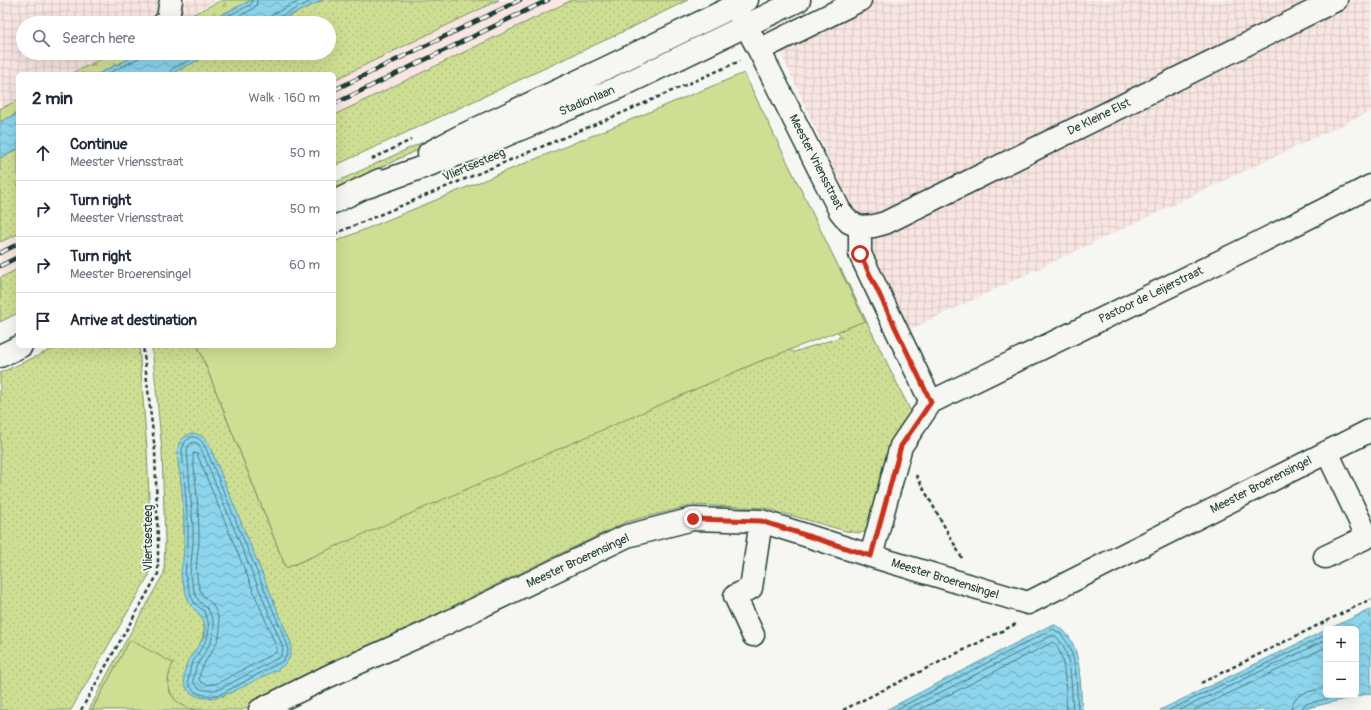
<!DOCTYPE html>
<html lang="en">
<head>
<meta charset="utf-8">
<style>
	body { margin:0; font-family:Pangolin,sans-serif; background:#f6f6f7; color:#1f2937 }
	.controls { position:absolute; right:12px; bottom:12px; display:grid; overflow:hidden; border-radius:6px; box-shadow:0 4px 16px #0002 }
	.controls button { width:36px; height:36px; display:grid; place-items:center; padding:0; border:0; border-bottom:1px solid #e0e1e3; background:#fff; color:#1f2937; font:20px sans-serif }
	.stop { position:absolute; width:12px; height:12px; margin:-9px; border:3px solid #c8321e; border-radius:50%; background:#fff }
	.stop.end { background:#c8321e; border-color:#fff; box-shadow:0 1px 4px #0008 }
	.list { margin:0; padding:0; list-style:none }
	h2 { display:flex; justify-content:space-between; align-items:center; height:52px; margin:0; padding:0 16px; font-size:17px }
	h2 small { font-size:13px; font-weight:400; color:#747a83 }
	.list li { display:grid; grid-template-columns:26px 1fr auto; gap:12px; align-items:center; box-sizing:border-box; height:56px; padding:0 16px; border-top:1px solid #e0e1e3 }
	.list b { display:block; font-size:15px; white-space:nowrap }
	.list p { margin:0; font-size:13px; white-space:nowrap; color:#747a83 }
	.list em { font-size:13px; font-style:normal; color:#747a83 }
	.icon { flex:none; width:22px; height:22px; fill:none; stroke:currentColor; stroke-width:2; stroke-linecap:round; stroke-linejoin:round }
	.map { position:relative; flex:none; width:1371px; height:710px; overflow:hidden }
	.search { position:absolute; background:#fff; box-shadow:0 4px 16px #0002; left:16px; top:16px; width:320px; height:44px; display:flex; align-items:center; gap:10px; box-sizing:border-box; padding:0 14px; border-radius:22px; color:#747a83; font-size:15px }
	.panel { position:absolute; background:#fff; box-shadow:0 4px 16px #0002; left:16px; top:72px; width:320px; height:276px; border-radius:6px }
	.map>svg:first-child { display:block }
	.built { fill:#f9e6e3 }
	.industrial { fill:url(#industrial-grid) }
	.grass { fill:url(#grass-dots); stroke:#768e64; fill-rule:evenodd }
	.forest { fill:url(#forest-firs); stroke:#768e64 }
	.green { fill:#cedf93; stroke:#768e64 }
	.water { fill:url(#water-waves); stroke:#6098a3 }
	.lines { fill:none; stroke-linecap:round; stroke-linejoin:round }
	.shore { stroke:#4b7a7e; stroke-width:1 }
	.minor-casing { stroke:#1f3d34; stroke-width:25 }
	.major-casing { stroke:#1f3d34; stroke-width:25 }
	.path { stroke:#1f3d34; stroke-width:2.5; stroke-dasharray:4 3; stroke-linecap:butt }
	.minor { stroke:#f6f6f2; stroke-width:22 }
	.major { stroke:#f6f6f2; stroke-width:22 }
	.rail-casing { stroke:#1f3d34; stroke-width:4.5 }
	.rail { stroke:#f6f6f2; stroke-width:3; stroke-dasharray:9; stroke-linecap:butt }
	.route { stroke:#c8321e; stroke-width:5 }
	.labels { text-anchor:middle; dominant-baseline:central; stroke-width:3.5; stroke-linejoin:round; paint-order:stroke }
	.street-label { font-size:12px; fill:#1f3d34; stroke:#f6f6f2 }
</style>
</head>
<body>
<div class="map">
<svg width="1371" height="710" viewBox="0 0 1371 710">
	<defs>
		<pattern id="industrial-grid" width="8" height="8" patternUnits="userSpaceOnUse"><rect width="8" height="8" fill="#f9e6e3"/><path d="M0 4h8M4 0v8" fill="none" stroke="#d5c6c3"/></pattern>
		<pattern id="grass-dots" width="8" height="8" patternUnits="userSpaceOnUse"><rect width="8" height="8" fill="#cedf93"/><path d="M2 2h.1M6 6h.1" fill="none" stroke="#b0c07f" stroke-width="1.8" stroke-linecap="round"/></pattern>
		<pattern id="forest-firs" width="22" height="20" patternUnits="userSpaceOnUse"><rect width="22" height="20" fill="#cedf93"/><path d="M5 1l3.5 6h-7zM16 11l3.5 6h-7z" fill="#b0c07f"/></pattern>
		<pattern id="water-waves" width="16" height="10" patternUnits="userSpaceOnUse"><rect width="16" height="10" fill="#8cd5ed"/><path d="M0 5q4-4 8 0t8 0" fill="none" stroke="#72aec1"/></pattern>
	</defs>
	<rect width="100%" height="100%" fill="#f6f6f2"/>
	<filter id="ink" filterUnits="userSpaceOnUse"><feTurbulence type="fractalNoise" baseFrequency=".025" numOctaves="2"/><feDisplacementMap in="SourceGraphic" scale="8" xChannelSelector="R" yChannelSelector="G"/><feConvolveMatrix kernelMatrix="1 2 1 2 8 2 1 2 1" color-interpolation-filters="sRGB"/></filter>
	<g filter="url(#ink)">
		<path class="built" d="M498 0H572L334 115V80Z
			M18 234V269L0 278V242Z"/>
		<path class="industrial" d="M0 0H218L172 23H23V53H112L70 74H18V100L0 109Z
			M835 0H1371V111L907 331 771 31Z"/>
		<path class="grass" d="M323 0H499L334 80V74H170L213 53H329V23H274Z
			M572 0H688L612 37 334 166V115Z
			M592 64 594 68 334 189V183Z
			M18 149V234L0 242V158Z
			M18 269V313L0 322V278Z
			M841 269 911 412 894 441 867 531 860 533 846 531 765 508 694 505 626 522 473 596 242 710 188 709 177 702 171 694 168 683 169 673 131 640 92 710H89L108 673 164 573 165 541 162 451 152 346H198L286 568 510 467 786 350 794 352 841 337 834 326 827 271ZM184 506 223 697 187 664C199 644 210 636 200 613L184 542Z
			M59 346H139L147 450 151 542 149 575 71 710H0V373Z"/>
		<path class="forest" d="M222 0H252L204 23H175Z
			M113 53H141L98 74H71Z
			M18 100V113L0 122V109Z"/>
		<path class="green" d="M744 73 865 321 758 362 286 568 198 346H334V242Z
			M130 640 173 663C171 669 168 675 168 681 167 697 182 708 196 710H92Z"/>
		<path class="water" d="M252 0H323L274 23H204Z
			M141 53H213L170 74H98Z
			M18 113V149L0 158V122Z
			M191 433C202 434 205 438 210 447L291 643C293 667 277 669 258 679 238 689 206 710 187 689 182 682 184 671 187 663 192 652 205 642 205 629 205 617 198 614 192 606 188 601 186 595 185 589 184 585 181 579 181 575 181 570 182 564 183 560 184 548 185 538 184 526 184 509 182 492 180 475 179 467 176 456 178 448 179 440 185 436 191 433Z
			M1371 609V693L1299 710H1160L1326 630V695H1356V629H1329Z
			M1053 624C1056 626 1061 628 1064 631 1082 648 1080 686 1082 710H886Z"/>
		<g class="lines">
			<path class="shore" d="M213 23 250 5 252 3V0
				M225 23 253 9 256 6 257 0
				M269 23 270 17 273 14 302 0
				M274 23V20L277 18 313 0
				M107 74 139 58 141 56 142 53
				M170 74V71L172 69 204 53
				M192 437C200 437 203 442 206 449L287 644 288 652 283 661 221 694 210 696 200 694 194 691 190 686 188 681 191 665 207 639 209 629 208 621 204 611 195 604 191 596 185 575 188 543V526L182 449 185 442Z
				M194 442 198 444 202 451 282 645 283 651 280 657 220 689C209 691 198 692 193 681L196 667 211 642 214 628 213 620 208 609 199 601 195 594 190 574 193 543V526L187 450 189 445Z
				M194 453 197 454 276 646 277 650 275 653 218 683C211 685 204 686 199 680 200 661 219 649 220 630 220 621 217 611 212 604 209 601 205 599 203 595 199 590 197 581 197 575 195 563 199 550 199 538 199 512 196 485 193 459Z
				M895 710 1053 629C1079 642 1076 685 1078 710
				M906 710 1053 635C1073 645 1071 690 1073 710
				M919 710 1053 642C1067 654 1065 692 1067 710
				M1169 710 1326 635
				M1180 710 1326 640
				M1194 710 1326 647
				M1291 710C1292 692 1312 691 1326 688
				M1302 710 1303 707 1305 704 1344 695"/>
			<defs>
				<path id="minor" d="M737 9 759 50 840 211 849 222 860 227V254L931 402
					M164 23 168 19 171 0
					M759 50 860 0
					M860 227 874 226 885 223 1336 0
					M1327 452 1367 536
					M871 556 901 446 931 402 1252 246 1371 186
					M1325 557 1371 535
					M753 635 735 596 751 588 761 521
					M260 710 331 675 430 631 627 536 693 519 761 521 871 556 1028 603 1371 430"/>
				<path id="major" d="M429 153 459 137 604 69 747 0
					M367 187 468 151 613 90 799 0
					M334 202 380 180
					M0 356 21 346"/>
			</defs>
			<use href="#minor" class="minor-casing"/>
			<use href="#major" class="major-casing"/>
			<path class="path" d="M372 159 411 140
				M334 234 622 113 740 61
				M916 475 963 560
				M1201 683 1371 599
				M81 710 158 574V541L155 451 143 346
				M843 710 1018 623"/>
			<use href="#minor" class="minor"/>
			<use href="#major" class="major"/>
			<defs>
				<path id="rail" d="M334 90 520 0
					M334 104 548 0
					M0 253 18 244
					M0 266 18 257"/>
			</defs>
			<use href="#rail" class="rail-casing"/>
			<use href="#rail" class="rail"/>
		</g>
	</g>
	<g class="lines" filter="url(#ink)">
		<path class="route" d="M693 519 761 521 871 556 901 446 931 402 860 254"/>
	</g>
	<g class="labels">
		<g class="street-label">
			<text transform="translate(587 101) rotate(-23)">Stadionlaan</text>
			<text transform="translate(1099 117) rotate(-26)">De Kleine Elst</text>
			<text transform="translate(816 162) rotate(63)">Meester Vriensstraat</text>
			<text transform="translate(474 165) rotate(-23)">Vliertsesteeg</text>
			<text transform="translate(1151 295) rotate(-26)">Pastoor de Leijerstraat</text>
			<text transform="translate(1261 485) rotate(-27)">Meester Broerensingel</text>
			<text transform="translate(148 538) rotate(-90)">Vliertsesteeg</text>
			<text transform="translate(578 561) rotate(-25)">Meester Broerensingel</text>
			<text transform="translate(945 579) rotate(17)">Meester Broerensingel</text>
		</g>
	</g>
</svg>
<div class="controls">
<button>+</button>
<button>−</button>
</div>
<div class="stop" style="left:860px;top:254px"></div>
<div class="stop end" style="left:693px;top:519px"></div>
<div class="search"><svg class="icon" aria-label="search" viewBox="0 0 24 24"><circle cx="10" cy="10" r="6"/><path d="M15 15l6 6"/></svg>Search here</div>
<section class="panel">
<h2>2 min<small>Walk · 160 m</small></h2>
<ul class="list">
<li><svg class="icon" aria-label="ahead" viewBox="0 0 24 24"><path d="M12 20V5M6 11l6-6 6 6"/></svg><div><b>Continue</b><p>Meester Vriensstraat</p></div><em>50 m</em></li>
<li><svg class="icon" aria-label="right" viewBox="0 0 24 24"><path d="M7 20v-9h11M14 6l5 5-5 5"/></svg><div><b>Turn right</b><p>Meester Vriensstraat</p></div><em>50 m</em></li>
<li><svg class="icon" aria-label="right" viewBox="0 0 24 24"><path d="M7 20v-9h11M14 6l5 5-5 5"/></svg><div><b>Turn right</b><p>Meester Broerensingel</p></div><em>60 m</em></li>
<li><svg class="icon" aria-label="arrive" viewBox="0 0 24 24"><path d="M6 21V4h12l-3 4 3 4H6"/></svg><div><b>Arrive at destination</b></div></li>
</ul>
</section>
</div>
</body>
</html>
